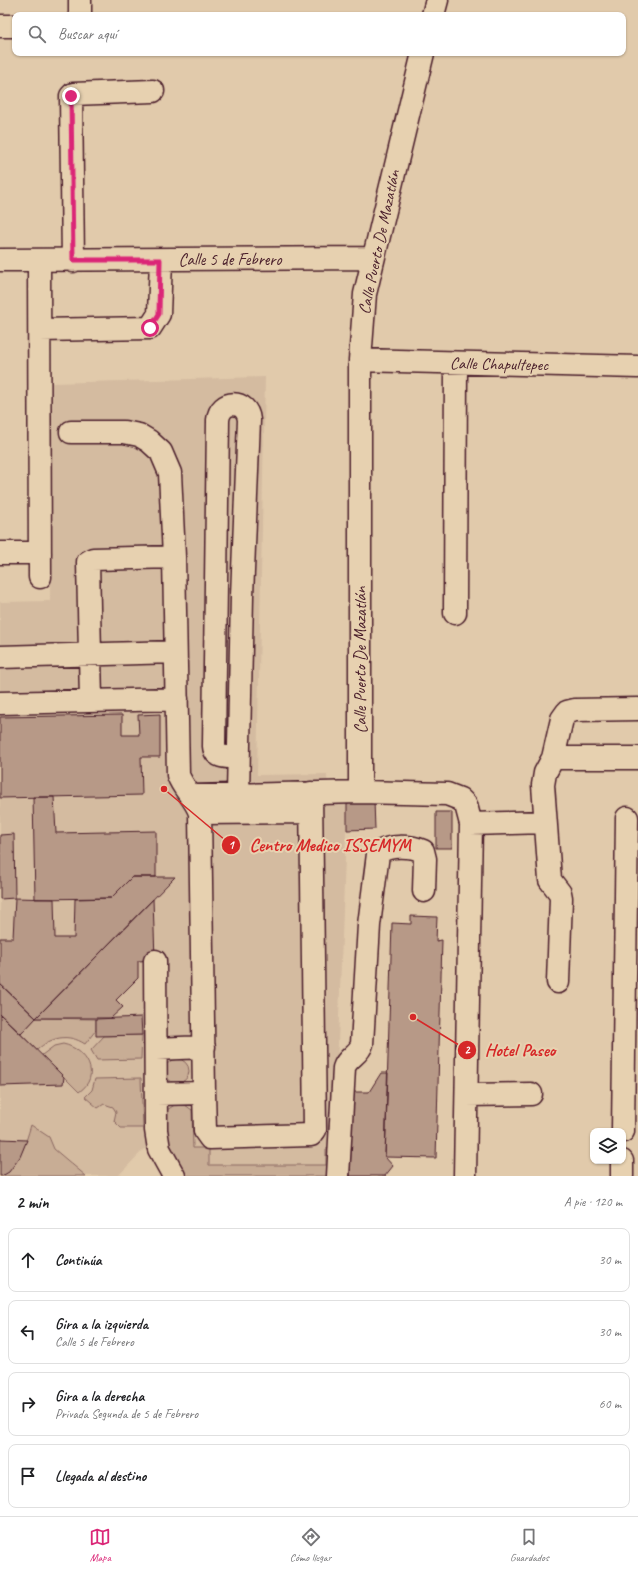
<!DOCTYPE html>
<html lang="es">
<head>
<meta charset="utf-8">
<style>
	body { margin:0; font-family:Caveat,sans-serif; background:#f6f6f6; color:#202124 }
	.controls { position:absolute; right:12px; bottom:12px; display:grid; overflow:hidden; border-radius:8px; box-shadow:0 1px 3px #0004 }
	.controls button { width:36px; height:36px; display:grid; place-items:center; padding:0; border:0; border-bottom:1px solid #e0e0e0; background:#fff; color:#202124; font:20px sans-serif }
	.stop { position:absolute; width:12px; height:12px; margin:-9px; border:3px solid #db2777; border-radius:50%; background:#fff }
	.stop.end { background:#db2777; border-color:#fff; box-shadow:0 1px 4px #0008 }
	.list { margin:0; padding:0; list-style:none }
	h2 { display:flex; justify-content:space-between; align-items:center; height:52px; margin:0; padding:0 16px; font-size:17px }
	h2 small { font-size:13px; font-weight:400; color:#757577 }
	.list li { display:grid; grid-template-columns:26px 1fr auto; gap:12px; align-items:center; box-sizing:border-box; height:64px; margin:0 8px 8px; padding:0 8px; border:1px solid #e0e0e0; border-radius:8px }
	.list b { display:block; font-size:15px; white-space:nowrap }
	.list p { margin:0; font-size:13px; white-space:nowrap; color:#757577 }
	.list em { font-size:13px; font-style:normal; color:#757577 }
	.icon { flex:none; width:22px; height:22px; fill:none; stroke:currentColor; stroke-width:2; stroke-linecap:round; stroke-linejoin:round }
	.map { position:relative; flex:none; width:638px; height:1176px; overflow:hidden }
	.search { position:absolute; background:#fff; box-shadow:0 1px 3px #0004; left:12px; right:12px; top:12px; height:44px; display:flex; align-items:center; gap:10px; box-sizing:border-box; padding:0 14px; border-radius:8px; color:#757577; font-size:15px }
	.sheet { height:340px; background:#fff }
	nav { display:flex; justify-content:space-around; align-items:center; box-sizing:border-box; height:56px; border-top:1px solid #e0e0e0; background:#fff; font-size:11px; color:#757577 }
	nav a { display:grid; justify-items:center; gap:2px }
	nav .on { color:#db2777 }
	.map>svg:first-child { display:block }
	.built { fill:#d4bba0 }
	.green { fill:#c8ad95; stroke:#896660 }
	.building { fill:#b79987; stroke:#4a1f2b }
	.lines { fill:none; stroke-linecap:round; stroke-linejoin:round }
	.minor-casing { stroke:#4a1f2b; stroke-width:25 }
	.minor { stroke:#e7d1b0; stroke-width:22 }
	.route { stroke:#db2777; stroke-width:5 }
	.labels { text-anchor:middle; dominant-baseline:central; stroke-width:4; stroke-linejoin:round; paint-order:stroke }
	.street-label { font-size:17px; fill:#4a1f2b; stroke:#e7d1b0 }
	.leader { fill:none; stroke:#d62828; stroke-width:1.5 }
	.callout-dot { fill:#d62828; stroke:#e7d1b0; stroke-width:1.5 }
	.mark-label { font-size:12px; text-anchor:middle; font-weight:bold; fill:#fff }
	.callout-label { font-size:18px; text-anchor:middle; font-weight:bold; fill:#d62828; stroke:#e7d1b0; stroke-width:4; stroke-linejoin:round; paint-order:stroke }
</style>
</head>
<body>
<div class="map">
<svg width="638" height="1176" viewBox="0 0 638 1176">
	<rect width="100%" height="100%" fill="#e1caab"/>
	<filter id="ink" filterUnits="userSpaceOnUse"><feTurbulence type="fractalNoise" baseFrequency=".025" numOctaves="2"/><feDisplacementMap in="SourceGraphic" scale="8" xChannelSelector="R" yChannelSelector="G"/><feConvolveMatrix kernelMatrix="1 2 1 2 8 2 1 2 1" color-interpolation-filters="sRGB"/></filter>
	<g filter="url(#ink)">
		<path class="built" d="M265 377 257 775 327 774 328 804H347L333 1176H185L171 1164 165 1149H144L118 1176H0V602L50 601 52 383Z"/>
		<path class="green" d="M36 1018 96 1019V1030L85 1044C68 1033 51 1037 37 1050L21 1034Z
			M142 1035 141 1059 97 1060 91 1050 104 1036Z
			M63 1044C87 1049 102 1076 79 1092L42 1055 54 1046Z
			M165 1071a12 12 0 1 1 24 0a12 12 0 1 1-24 0Z
			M141 1078 143 1128H121L114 1121 116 1112 113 1107 104 1104 98 1108 85 1097 92 1090 95 1079Z
			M176 1104 185 1105 192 1110 193 1148H209V1165H326V1149L334 1148 333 1176H185L172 1164 165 1116 167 1110Z
			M31 1125 49 1137 54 1149 86 1176H2C20 1164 25 1145 31 1125Z"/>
		<path class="building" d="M160 714V757H141L142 795 0 798V717L122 715V735H139L138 715Z
			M33 797H54L56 833 156 831V877H132L111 898 35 899Z
			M374 801 375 829 347 830V804Z
			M436 812H452V848H436Z
			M14 834 15 898 0 899V835Z
			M132 877H175L36 1018 0 984V938H13L15 898 54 899 55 938H74L75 899 111 898Z
			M153 899 155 960 138 961V978L116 1000 123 1007 111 1018H36Z
			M411 916 437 917 436 941 442 940 436 1158 385 1157 392 923 411 924Z
			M0 984 36 1018 21 1034 0 1014Z
			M0 1014 64 1077 63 1084 0 1086Z
			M141 1017 142 1035 96 1036V1019Z
			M381 1073H388L385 1157 393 1166 385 1176H350L353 1092H369Z
			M0 1139 27 1140 20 1157 9 1172 2 1176H0Z"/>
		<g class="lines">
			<defs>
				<path id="minor" d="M80 15V0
					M433 15 437 0
					M0 26H15
					M0 260 373 258
					M39 260 40 577
					M73 261 71 96 73 94 153 91
					M40 330 150 328 159 314 161 260
					M360 360 638 367
					M71 432H124L139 435 149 441 161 452 170 473 174 557 178 775C183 789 195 798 200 813L204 1093 205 1131 210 1138 311 1135 315 1130 311 793
					M0 553H40
					M455 613 456 363
					M0 657 175 652
					M91 700 88 562 93 559 174 557
					M0 703 177 699
					M553 758H638
					M360 792V360L365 294 423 53
					M238 795 242 596 249 420C247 399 220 399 218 420L214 746C215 759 228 757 238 757
					M192 796 360 792 447 794 460 799 466 805 471 824 465 1176
					M200 813 311 812
					M471 824 545 822
					M155 961 156 1130 159 1149 174 1176
					M558 982 561 898 560 893 550 880 543 785 545 773 553 758 562 719 567 712 575 710 638 709
					M156 1049 204 1047
					M156 1094 204 1093
					M467 1095 531 1094
					M623 1131 627 818
					M338 1176 344 1068C347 1057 359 1055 362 1044L369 925 378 854C387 844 412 846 423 851L425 859 424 891
					M622 1176V1161"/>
			</defs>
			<use href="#minor" class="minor-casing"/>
			<use href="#minor" class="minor"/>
		</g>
	</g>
	<g class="lines" filter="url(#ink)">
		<path class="route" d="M71 96 73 260H160L159 314 150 328"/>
	</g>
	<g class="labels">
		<g class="street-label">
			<text transform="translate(379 242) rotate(-78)">Calle Puerto De Mazatlán</text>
			<text x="230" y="259">Calle 5 de Febrero</text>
			<text transform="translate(499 364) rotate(1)">Calle Chapultepec</text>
			<text transform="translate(360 660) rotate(-90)">Calle Puerto De Mazatlán</text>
		</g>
	</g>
	<path class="leader" d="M164 789L231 845M413 1017L467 1050"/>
	<g class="callout-dot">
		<circle cx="164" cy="789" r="4"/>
		<circle cx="413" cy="1017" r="4"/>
		<circle cx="231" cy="845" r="10"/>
		<circle cx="467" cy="1050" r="10"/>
	</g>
	<g class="mark-label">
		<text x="231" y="849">1</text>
		<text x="467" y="1054">2</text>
	</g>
	<g class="callout-label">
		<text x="330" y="851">Centro Medico ISSEMYM</text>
		<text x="520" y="1056">Hotel Paseo</text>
	</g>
</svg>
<div class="controls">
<button><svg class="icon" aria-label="layers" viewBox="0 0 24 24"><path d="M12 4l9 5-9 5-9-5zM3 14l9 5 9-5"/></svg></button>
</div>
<div class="stop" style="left:150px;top:328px"></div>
<div class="stop end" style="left:71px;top:96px"></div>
<div class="search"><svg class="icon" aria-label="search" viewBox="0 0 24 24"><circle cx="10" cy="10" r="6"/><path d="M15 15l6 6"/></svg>Buscar aquí</div>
</div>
<section class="sheet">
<h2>2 min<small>A pie · 120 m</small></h2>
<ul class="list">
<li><svg class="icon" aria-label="ahead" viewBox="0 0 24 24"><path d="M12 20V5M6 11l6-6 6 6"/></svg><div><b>Continúa</b></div><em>30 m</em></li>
<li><svg class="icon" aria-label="left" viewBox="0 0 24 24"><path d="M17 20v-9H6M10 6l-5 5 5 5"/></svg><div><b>Gira a la izquierda</b><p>Calle 5 de Febrero</p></div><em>30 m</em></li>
<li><svg class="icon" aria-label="right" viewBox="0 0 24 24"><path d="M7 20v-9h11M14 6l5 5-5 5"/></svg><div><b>Gira a la derecha</b><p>Privada Segunda de 5 de Febrero</p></div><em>60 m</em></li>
<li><svg class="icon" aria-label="arrive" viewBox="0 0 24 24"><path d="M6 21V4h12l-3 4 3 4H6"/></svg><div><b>Llegada al destino</b></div></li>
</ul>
</section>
<nav>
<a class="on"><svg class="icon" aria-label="map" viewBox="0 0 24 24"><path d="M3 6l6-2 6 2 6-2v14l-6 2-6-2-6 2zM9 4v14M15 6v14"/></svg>Mapa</a>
<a><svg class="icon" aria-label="directions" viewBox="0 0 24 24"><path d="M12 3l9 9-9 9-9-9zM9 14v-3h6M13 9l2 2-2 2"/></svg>Cómo llegar</a>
<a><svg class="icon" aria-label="saved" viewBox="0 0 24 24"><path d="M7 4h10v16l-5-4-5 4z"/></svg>Guardados</a>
</nav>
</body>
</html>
